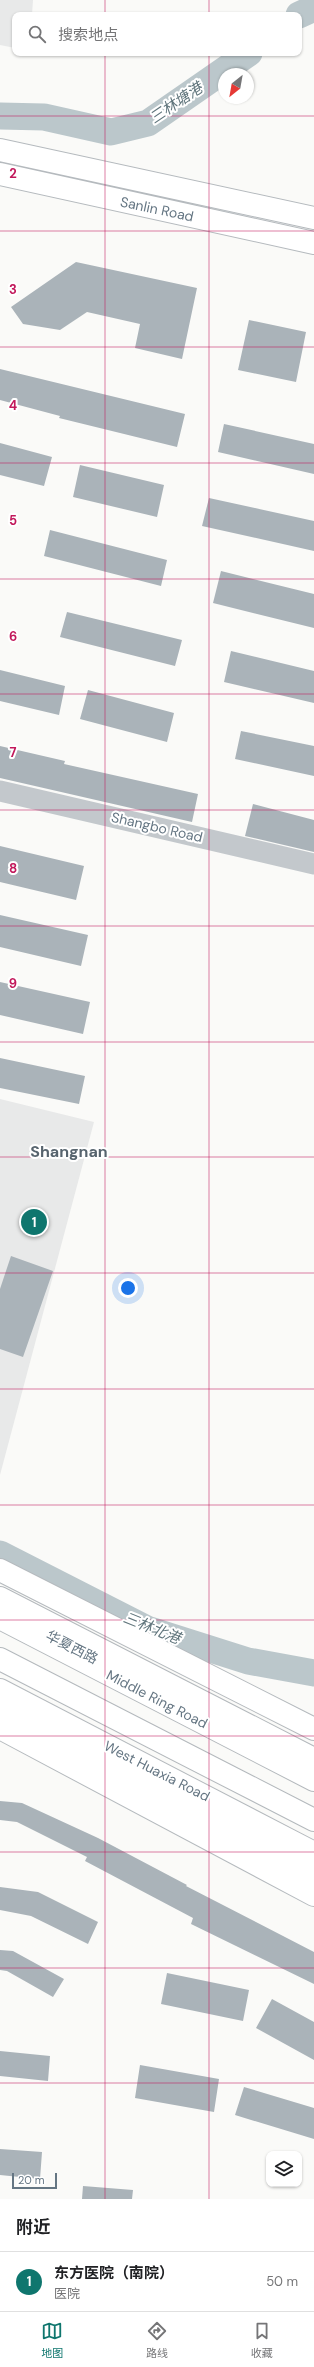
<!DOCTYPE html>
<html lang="zh">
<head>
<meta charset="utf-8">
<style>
	body { margin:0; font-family:"DM Sans","Noto Sans SC",sans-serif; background:#f6f6f6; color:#202124 }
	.controls { position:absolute; right:12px; bottom:12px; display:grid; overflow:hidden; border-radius:8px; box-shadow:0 1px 3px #0004 }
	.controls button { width:36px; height:36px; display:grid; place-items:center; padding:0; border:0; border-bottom:1px solid #e0e0e0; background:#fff; color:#202124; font:20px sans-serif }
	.compass { position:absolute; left:218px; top:68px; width:36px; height:36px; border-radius:50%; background:#fff; box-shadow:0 1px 3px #0004; rotate:211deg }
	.scale { position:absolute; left:12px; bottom:10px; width:45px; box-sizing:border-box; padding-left:4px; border:2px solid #657683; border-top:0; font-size:11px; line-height:14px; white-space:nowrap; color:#657683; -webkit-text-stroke:3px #fff; paint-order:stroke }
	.you { position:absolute; left:128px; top:1288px; width:14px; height:14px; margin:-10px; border:3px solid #fff; border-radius:50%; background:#1a73e8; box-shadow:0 0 0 6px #1a73e833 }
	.badge { display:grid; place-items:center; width:26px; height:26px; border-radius:50%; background:#0f766e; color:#fff; font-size:13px; font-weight:700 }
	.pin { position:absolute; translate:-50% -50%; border:2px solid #fff; box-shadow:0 1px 4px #0006 }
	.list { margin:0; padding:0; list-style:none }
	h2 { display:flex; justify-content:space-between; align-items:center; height:52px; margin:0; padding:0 16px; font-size:17px }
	h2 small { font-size:13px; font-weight:400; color:#757577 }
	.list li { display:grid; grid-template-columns:26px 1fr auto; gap:12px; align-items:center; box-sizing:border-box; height:60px; padding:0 16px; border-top:1px solid #e0e0e0 }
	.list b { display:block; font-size:15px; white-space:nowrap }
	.list p { margin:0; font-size:13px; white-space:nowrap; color:#757577 }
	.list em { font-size:13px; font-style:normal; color:#757577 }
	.icon { flex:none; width:22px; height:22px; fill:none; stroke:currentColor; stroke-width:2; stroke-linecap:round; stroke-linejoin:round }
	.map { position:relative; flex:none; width:314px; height:2199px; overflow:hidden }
	.search { position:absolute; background:#fff; box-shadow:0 1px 3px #0004; left:12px; right:12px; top:12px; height:44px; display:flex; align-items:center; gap:10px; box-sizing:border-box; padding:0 14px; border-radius:8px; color:#757577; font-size:15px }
	.sheet { height:112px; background:#fff }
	nav { display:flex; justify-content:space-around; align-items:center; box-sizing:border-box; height:56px; border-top:1px solid #e0e0e0; background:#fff; font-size:11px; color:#757577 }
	nav a { display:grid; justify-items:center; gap:2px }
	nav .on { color:#0f766e }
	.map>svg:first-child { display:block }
	.built { fill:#e8e9e9 }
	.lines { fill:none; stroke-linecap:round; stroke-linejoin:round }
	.river { stroke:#bbc7cb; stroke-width:27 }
	.building { fill:#aab3b9 }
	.major-casing { stroke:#b5babe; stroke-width:24 }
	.highway-casing { stroke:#b4b9bd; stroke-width:24 }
	.minor { stroke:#c3c8cc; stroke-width:21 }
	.major { stroke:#fff; stroke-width:22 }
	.highway { stroke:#fff; stroke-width:22 }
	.grid { fill:none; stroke:#c2185b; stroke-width:1; stroke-opacity:0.55 }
	.labels { text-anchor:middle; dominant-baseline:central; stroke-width:4; stroke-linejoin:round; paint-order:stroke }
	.street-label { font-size:14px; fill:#657683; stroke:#fff }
	.water-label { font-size:15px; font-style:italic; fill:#60757c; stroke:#fff }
	.quarter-label { font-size:16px; font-weight:bold; fill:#57646e; stroke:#fff }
	.grid-label { font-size:13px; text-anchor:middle; font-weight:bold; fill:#c2185b; stroke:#fff; stroke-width:4; stroke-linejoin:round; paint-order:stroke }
</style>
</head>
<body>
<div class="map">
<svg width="314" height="2199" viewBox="0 0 314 2199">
	<rect width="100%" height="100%" fill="#fafaf8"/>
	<path class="built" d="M0 0H33L32 15H15V48L0 45Z
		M0 1099 94 1122 0 1475Z"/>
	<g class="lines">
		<path class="river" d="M299 15 314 8
			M0 116 44 117 111 132 148 123 249 53
			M0 1554 147 1629 248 1661 314 1673"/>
	</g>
	<path class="building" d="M76 262 197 288 182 359 135 348 140 324 87 312 60 330 23 324 11 307Z
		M249 320 306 332 296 382 238 370Z
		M0 369 185 414 177 447 59 418 60 416 0 400Z
		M224 424 314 444V474L218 452Z
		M0 443 52 457 44 486 0 475Z
		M80 465 164 485 157 517 73 497Z
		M209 498 314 521V551L202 526Z
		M50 530 167 560 161 586 44 556Z
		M221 571 314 594V628L213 603Z
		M67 612 182 640 175 666 60 637Z
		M231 651 314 671V703L224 682Z
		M0 670 65 686 59 715 0 701Z
		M88 690 174 713 167 742 80 719Z
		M241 731 314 746V776L235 759Z
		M0 746 65 761 64 764 198 794 192 822 0 778Z
		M253 804 314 820V852L245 836Z
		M0 846 84 866 76 900 0 882Z
		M0 915 88 935 81 966 0 947Z
		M0 982 90 1002 83 1034 0 1015Z
		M0 1058 85 1076 79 1104 0 1088Z
		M11 1256 53 1271 23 1357 0 1349V1289Z
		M0 1801 22 1803 98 1838 187 1885 186 1886 314 1952V1984L191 1924 193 1918 85 1861 87 1857 17 1822 0 1820Z
		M0 1887 38 1892 98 1922 88 1944 31 1916 0 1910Z
		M0 1950 13 1951 64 1979 53 1997 7 1971 0 1970Z
		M167 1973 249 1990 243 2021 161 2004Z
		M272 1999 314 2022V2060L256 2028Z
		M0 2051 50 2056 48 2081 0 2076Z
		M140 2065 219 2079 214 2112 135 2098Z
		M244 2087 314 2108V2139L235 2115Z
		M0 2149 42 2152 40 2179 0 2175Z
		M83 2186 133 2190 132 2199H82Z"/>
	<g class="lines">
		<defs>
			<path id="major" d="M0 150 314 218
				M0 174 314 243
				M0 1570 314 1729
				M0 1690 314 1853
				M0 1728 314 1895"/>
			<path id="highway" d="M0 1598 314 1759
				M0 1618 314 1780
				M0 1659 314 1820
				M0 1711 314 1874"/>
		</defs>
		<use href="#major" class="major-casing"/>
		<use href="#highway" class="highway-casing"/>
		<path class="minor" d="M0 791 314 864"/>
		<use href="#major" class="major"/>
		<use href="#highway" class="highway"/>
	</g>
	<path class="grid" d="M105 0V15M209 0V15M105 53V2199M209 53V2199M0 116H314M0 231H314M0 347H314M0 463H314M0 579H314M0 694H314M0 810H314M0 926H314M0 1042H314M0 1157H314M0 1273H314M0 1389H314M0 1505H314M0 1620H314M0 1736H314M0 1852H314M0 1968H314M0 2083H314"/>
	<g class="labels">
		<g class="street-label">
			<text transform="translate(157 209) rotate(12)">Sanlin Road</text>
			<text transform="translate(157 827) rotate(13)">Shangbo Road</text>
			<text transform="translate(72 1647) rotate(27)">华夏西路</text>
			<text transform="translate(157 1699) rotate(27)">Middle Ring Road</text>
			<text transform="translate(157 1771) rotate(27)">West Huaxia Road</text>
		</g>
		<g class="water-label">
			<text transform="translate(176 103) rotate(-34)">三林塘港</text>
			<text transform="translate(152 1628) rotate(22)">三林北港</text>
		</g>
		<g class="quarter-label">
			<text x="69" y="1151">Shangnan</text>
		</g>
	</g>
	<g class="grid-label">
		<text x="13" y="178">2</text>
		<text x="13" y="294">3</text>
		<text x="13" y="410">4</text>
		<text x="13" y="525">5</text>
		<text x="13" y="641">6</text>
		<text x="13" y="757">7</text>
		<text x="13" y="873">8</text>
		<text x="13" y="988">9</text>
	</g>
</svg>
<div class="controls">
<button><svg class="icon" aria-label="layers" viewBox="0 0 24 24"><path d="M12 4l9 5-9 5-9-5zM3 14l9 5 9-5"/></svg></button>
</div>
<svg class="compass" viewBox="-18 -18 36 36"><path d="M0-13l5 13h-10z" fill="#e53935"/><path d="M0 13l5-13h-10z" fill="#757577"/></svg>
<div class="scale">20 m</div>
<div class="you"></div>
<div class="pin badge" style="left:34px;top:1222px">1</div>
<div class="search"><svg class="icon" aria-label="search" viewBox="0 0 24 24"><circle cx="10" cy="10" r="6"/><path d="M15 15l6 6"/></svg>搜索地点</div>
</div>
<section class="sheet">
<h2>附近<small></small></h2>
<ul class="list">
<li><span class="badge">1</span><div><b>东方医院（南院）</b><p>医院</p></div><em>50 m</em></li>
</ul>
</section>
<nav>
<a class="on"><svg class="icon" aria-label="map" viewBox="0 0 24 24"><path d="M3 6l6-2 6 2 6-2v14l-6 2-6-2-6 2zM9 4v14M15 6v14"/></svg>地图</a>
<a><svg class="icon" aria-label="directions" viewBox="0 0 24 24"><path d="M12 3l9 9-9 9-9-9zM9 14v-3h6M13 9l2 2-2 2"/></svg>路线</a>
<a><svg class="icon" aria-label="saved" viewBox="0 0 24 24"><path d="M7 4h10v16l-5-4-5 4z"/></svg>收藏</a>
</nav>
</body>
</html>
